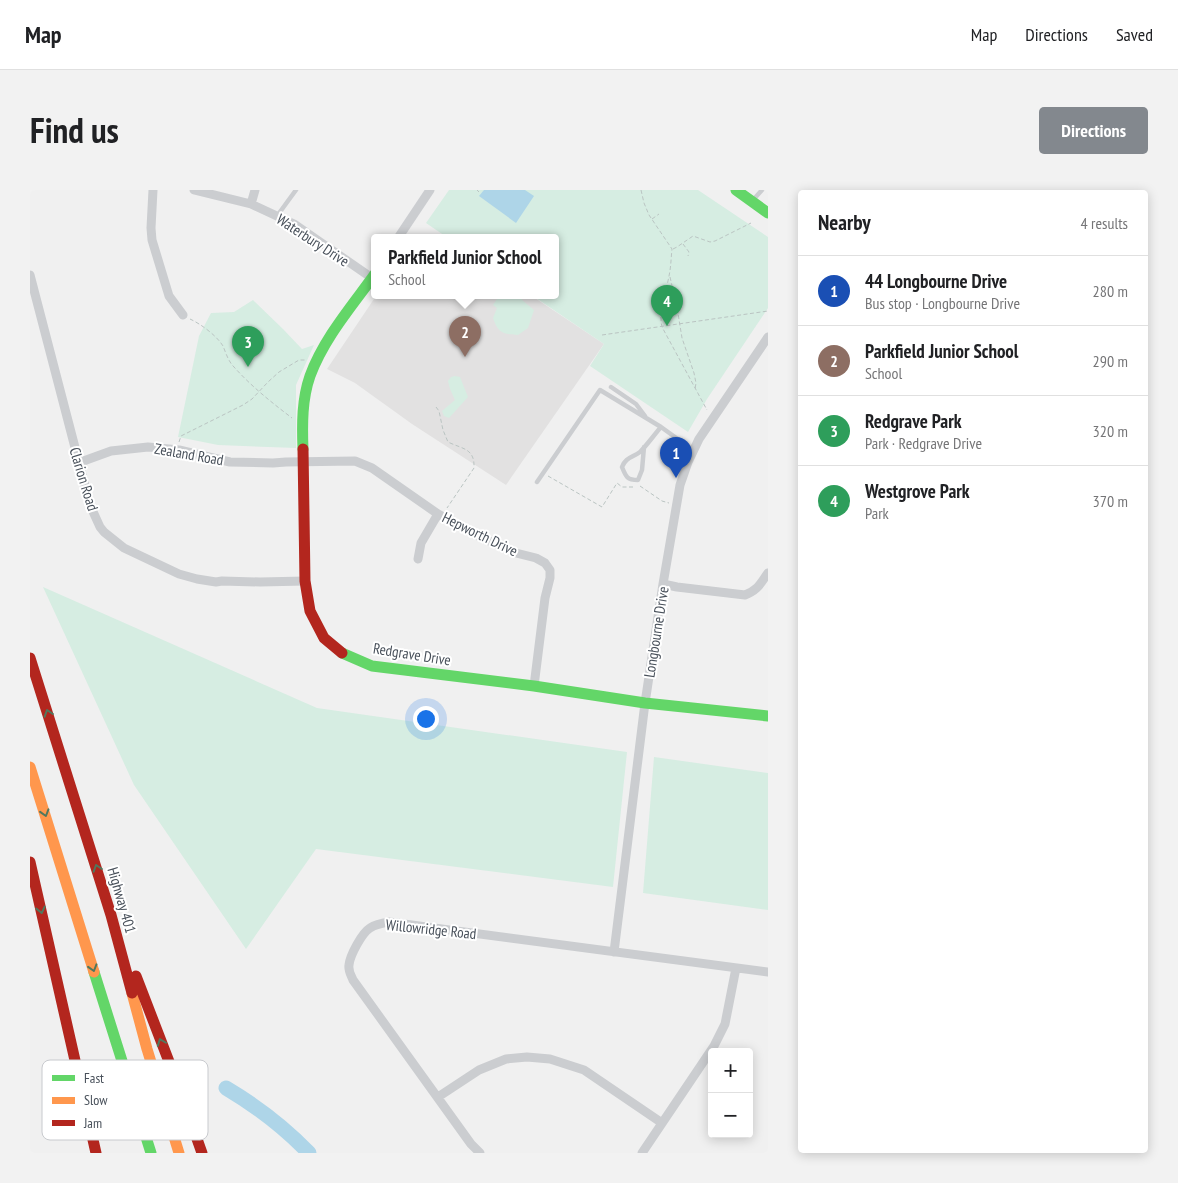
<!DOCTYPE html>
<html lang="en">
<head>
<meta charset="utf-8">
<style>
	body { margin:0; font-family:"PT Sans Narrow",sans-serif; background:#f2f2f2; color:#202124 }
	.controls { position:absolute; right:15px; bottom:15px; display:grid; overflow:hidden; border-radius:5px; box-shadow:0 2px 12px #0003 }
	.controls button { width:45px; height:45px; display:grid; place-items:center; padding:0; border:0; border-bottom:1px solid #e0e0e0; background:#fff; color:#202124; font:25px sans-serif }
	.you { position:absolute; left:395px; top:528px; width:18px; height:18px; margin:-12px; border:4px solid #fff; border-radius:50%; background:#1a73e8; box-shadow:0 0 0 8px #1a73e833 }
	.badge { display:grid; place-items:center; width:32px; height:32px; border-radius:50%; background:#83888e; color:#fff; font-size:16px; font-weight:700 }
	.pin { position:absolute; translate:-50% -41px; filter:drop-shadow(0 1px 2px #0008) }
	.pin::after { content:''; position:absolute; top:26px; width:18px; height:15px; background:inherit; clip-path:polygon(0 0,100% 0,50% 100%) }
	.popup { position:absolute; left:341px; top:44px; width:188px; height:65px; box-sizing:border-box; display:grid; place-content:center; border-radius:5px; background:#fff; filter:drop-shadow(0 1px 4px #0005); font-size:16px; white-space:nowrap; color:#757577 }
	.popup b { font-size:19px; color:#202124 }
	.popup::after { content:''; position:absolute; left:50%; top:100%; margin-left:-10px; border:10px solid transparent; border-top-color:#fff }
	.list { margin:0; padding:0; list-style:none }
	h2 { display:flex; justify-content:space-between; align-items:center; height:65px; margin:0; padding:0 20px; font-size:21px }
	h2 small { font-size:16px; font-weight:400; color:#757577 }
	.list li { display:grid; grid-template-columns:32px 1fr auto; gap:15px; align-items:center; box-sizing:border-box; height:70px; padding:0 20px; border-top:1px solid #e0e0e0 }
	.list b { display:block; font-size:19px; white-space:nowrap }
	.list p { margin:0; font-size:16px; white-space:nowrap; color:#757577 }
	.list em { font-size:16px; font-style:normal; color:#757577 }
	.map { position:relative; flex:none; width:738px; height:963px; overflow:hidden; border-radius:5px }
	header { display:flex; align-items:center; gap:30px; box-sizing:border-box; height:70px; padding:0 25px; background:#fff; border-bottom:1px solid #e0e0e0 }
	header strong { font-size:24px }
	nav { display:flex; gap:28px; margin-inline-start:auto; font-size:18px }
	.intro { display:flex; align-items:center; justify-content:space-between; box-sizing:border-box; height:120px; padding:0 30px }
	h1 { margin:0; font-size:35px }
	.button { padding:12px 22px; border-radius:5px; background:#83888e; color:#fff; font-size:18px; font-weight:700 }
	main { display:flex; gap:30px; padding:0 30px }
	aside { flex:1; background:#fff; border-radius:5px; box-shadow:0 2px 12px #0003 }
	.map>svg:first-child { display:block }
	.education { fill:#e2e1e1 }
	.green { fill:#d6ede2 }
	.water { fill:#aed5e8 }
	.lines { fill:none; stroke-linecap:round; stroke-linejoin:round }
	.stream { stroke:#aed5e8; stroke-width:2.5 }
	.river { stroke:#aed5e8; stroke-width:15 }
	.path { stroke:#bac4c2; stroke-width:1; stroke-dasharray:4 2.5; stroke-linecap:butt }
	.lane { stroke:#cbcdd0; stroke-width:4.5 }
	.street { stroke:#cbcdd0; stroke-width:9 }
	.fast { stroke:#63d668; stroke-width:11 }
	.slow { stroke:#ff974d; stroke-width:11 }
	.jam { stroke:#b3261e; stroke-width:11 }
	.oneway { stroke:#50785e }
	.labels { text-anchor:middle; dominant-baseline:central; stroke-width:4; stroke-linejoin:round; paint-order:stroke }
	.street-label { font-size:15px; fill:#48505a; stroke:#fff }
	.key { fill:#fff; stroke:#c8cace; stroke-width:1 }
	.key-label { font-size:14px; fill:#48505a }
</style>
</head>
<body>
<header>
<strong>Map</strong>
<nav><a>Map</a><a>Directions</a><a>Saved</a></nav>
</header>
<div class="intro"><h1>Find us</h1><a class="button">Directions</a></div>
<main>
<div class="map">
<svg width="738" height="963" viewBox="0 0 738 963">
	<rect width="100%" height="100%" fill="#f0f0f0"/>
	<path class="education" d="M346 106H502L574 154 476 295 382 234 325 193 297 179Z"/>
	<path class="green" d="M419 0H668L738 47V118L677 209 658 242 560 176 574 154 503 106H525V48H418L396 33Z
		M469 106H492V110L504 120 498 138 488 145C473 144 468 143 463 128L467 118 463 115Z
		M223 110 253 139 272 159 284 155 266 195V258L188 255 148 247 169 146 181 123 204 122Z
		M425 186 430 187 438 207 419 228 414 226 412 221 425 210 420 199 418 191 421 187Z
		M13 397 287 518 597 562 583 697 286 659 216 759 104 595Z
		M624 567 738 583V720L613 703Z"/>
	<path class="water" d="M454 0H495L504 6 486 33 449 6Z"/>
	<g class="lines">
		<path class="stream" d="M242 922 243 929"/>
		<path class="river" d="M196 898C228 917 253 936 279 963"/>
		<path class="path" d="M447 0 449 2
			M611 0 614 13 619 25 642 59C641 68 641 77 639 86 636 103 628 120 632 137L677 220
			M622 29 629 24
			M653 54 659 62 658 66
			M643 59 647 57 663 46 680 52 685 51 721 33
			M640 87 647 117 652 148 664 183 666 193 665 199
			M160 129C171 134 187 146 193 156 196 163 198 171 204 177 221 196 241 212 262 228
			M572 145 738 121
			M406 217 409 221 413 240 418 252C432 259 445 258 444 278L417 318
			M149 252 151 246 213 215 222 209 238 192 249 182 269 170H276
			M518 286 572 317 587 293 592 297H604
			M610 296 632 311 639 313"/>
		<path class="lane" d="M723 10 732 0
			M247 26 266 0
			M581 197 606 214 615 226
			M614 257 612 280 608 290C597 290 596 287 592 277 596 267 602 268 610 262 617 255 624 245 631 237
			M507 292 570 200 631 237 663 260"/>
		<path class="street" d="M123 0 121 38 122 50 139 106 153 125
			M164 0 221 14 264 34 342 88
			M221 14 225 0
			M368 48 400 0
			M0 85 60 315 70 337 74 342 94 358 149 384 167 389 186 392 192 391 230 392 275 391
			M48 273 81 261 118 257 149 260 200 272 243 273 256 272 325 271 342 278 408 324 448 346 486 363 506 368 515 373 520 380V388L515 408 504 496
			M388 369 391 353 408 324
			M633 394 647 397 715 405C728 400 730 394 738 383
			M584 762 615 513 633 394 650 295 658 272 669 249 738 147
			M408 907 449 880 476 869 497 867 520 869 554 880 632 933
			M450 963 441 954 323 790C321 785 318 781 319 775 320 765 332 743 340 738 346 734 352 733 359 732L738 782
			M612 963 684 856 695 834 706 778"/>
		<path class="fast" d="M706 0 738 23
			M273 259C272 234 272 209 280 186 294 148 322 116 345 84
			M312 463 342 476 504 496 615 513 738 526
			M64 782 121 963"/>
		<path class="slow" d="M0 577 64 782
			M102 803 117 859 149 963"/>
		<path class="jam" d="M273 259 275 391 280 421 294 448 312 463
			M0 468 81 725 102 803
			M0 672 66 963
			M106 786 148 895 172 963"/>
	</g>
	<defs><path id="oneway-chevron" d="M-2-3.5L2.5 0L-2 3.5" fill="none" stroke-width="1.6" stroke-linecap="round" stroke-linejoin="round" transform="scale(1.25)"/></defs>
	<g class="oneway">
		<use href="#oneway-chevron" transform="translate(18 523) rotate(-108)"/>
		<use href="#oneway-chevron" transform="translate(15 623) rotate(73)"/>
		<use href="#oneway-chevron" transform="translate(67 678) rotate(-108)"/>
		<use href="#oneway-chevron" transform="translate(11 720) rotate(77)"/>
		<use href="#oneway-chevron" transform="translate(63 778) rotate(73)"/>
		<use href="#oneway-chevron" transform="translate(131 852) rotate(-111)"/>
	</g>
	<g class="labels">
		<g class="street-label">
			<text transform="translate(283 50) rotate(33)">Waterbury Drive</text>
			<text transform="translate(159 264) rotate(10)">Zealand Road</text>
			<text transform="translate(54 289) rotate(73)">Clarion Road</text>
			<text transform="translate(450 344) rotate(26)">Hepworth Drive</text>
			<text transform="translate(626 442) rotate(-81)">Longbourne Drive</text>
			<text transform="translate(382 464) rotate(9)">Redgrave Drive</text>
			<text transform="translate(92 710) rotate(74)">Highway 401</text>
			<text transform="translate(401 739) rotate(6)">Willowridge Road</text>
		</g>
	</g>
	<rect x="12" y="870" width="166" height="80" rx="8" class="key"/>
	<rect x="22" y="885" width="23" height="6" fill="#63d668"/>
	<rect x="22" y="907" width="23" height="7" fill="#ff974d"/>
	<rect x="22" y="930" width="23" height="6" fill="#b3261e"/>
	<g class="key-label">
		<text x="54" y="893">Fast</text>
		<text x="54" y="915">Slow</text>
		<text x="54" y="938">Jam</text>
	</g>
</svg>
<div class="controls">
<button>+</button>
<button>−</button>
</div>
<div class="you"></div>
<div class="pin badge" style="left:646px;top:288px;background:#1a4fb4">1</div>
<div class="pin badge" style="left:435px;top:167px;background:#8d6e63">2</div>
<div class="popup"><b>Parkfield Junior School</b>School</div>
<div class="pin badge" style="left:218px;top:177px;background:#2e9e5b">3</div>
<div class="pin badge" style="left:637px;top:136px;background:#2e9e5b">4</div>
</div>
<aside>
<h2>Nearby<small>4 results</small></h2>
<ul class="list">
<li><span class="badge" style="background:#1a4fb4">1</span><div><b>44 Longbourne Drive</b><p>Bus stop · Longbourne Drive</p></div><em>280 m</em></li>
<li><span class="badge" style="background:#8d6e63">2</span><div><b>Parkfield Junior School</b><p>School</p></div><em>290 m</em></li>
<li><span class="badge" style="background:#2e9e5b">3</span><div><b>Redgrave Park</b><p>Park · Redgrave Drive</p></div><em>320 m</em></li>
<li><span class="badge" style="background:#2e9e5b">4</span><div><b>Westgrove Park</b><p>Park</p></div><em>370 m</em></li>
</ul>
</aside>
</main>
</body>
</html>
